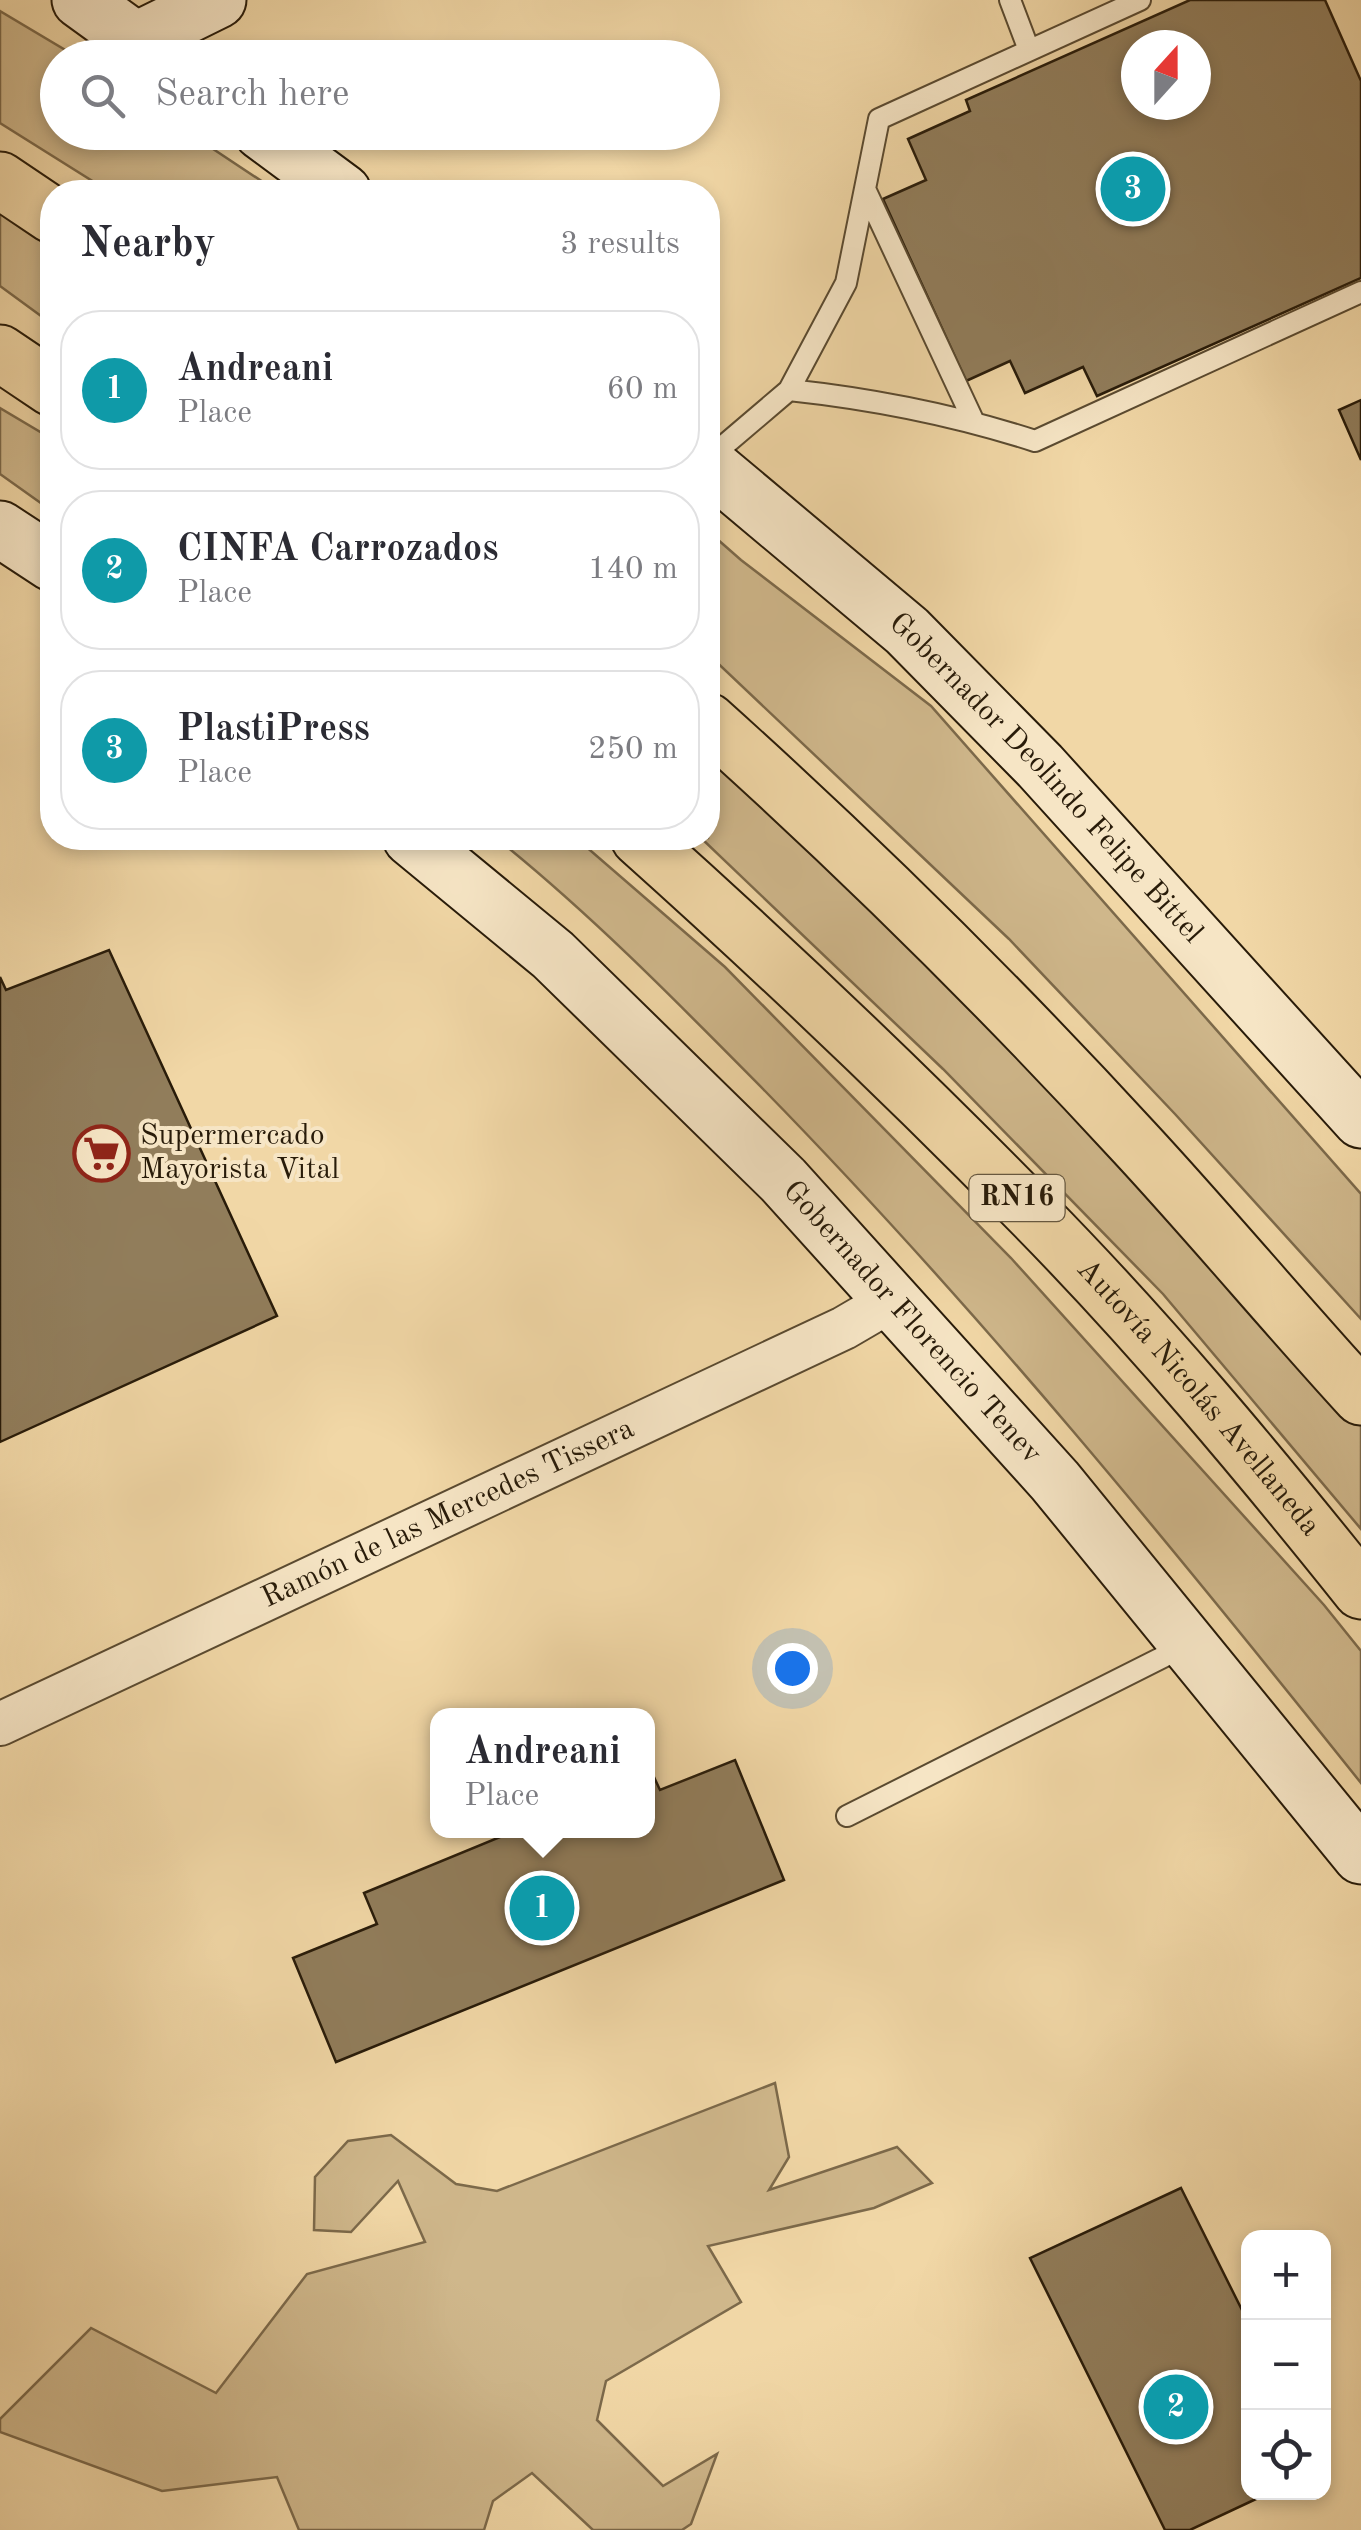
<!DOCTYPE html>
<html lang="en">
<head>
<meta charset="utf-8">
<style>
	body { margin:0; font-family:"Old Standard TT",serif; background:#f2f2f3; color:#2b2b33 }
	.controls { position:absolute; right:30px; bottom:30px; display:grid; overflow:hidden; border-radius:20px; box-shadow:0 5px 15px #0003 }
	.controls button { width:90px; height:90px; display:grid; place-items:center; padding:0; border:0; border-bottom:2px solid #e1e1e2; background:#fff; color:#2b2b33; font:50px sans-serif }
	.compass { position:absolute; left:1121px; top:30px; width:90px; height:90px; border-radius:50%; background:#fff; box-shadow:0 5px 15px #0003; rotate:21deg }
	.you { position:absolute; left:792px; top:1668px; width:35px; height:35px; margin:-25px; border:8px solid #fff; border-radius:50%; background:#1a73e8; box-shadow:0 0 0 15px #1a73e833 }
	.badge { display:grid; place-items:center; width:65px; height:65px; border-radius:50%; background:#7c3aed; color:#fff; font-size:32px; font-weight:700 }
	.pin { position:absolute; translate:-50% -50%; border:5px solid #fff; box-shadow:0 2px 10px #0006 }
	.popup { position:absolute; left:430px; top:1708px; width:225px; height:130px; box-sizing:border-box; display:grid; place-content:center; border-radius:20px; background:#fff; filter:drop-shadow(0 2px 8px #0005); font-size:32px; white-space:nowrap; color:#7c7c81 }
	.popup b { font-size:38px; color:#2b2b33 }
	.popup::after { content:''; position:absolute; left:50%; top:100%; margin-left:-20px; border:20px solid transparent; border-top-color:#fff }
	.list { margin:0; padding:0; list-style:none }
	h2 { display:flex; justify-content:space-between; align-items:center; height:130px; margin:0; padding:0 40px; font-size:42px }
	h2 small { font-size:32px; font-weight:400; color:#7c7c81 }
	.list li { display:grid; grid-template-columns:65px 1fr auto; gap:30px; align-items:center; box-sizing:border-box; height:160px; margin:0 20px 20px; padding:0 20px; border:2px solid #e1e1e2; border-radius:40px }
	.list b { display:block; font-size:38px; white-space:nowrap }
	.list p { margin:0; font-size:32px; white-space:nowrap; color:#7c7c81 }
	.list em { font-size:32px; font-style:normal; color:#7c7c81 }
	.icon { flex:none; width:55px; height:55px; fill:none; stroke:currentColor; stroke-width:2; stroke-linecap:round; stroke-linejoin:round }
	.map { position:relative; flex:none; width:1361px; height:2530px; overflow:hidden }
	.search { position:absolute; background:#fff; box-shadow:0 5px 15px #0003; left:40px; top:40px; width:680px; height:110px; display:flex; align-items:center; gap:25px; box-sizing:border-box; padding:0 35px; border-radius:55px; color:#7c7c81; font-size:38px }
	.panel { position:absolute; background:#fff; box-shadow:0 5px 15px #0003; left:40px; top:180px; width:680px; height:670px; border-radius:40px }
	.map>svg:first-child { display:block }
	.green { fill:#cfb78b; stroke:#7c694a; stroke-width:2.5 }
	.building { fill:#917d5b; stroke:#281b09; stroke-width:2.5; fill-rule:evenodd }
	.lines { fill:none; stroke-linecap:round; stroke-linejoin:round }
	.lane-casing { stroke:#5a4a30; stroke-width:24 }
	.street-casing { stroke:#5a4a30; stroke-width:46 }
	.secondary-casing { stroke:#281b09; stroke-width:59 }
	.highway-casing { stroke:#281b09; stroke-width:59 }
	.lane { stroke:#f6e5c5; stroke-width:20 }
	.street { stroke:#f6e5c5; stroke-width:42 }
	.secondary { stroke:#f6e5c5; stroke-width:55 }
	.highway { stroke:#f1d7a6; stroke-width:55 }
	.labels { text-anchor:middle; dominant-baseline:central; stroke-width:8; stroke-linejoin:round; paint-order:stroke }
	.shield { fill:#f6e5c5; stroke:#665841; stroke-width:2.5 }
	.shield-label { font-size:28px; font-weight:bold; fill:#281b09 }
	.street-label { font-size:30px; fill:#281b09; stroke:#f6e5c5 }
	.poi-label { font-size:30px; fill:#281b09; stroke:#f6e5c5; text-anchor:start }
</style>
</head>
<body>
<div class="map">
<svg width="1361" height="2530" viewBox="0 0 1361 2530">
	<rect width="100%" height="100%" fill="#f1d7a6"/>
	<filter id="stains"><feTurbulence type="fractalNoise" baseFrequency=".002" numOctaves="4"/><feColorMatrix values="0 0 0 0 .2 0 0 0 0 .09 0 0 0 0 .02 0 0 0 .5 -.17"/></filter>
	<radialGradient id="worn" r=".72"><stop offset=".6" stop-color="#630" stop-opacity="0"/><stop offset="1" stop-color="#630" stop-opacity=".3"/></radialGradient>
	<path class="green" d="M0 11 77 57 58 58V132L189 133 278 192H110L0 123Z
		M0 207 52 240V324L0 286Z
		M0 408 52 439V511L0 474Z
		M708 531 741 560 931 706 1361 1194V1319L1175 1114 1009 939 708 654Z
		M708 751C935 967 1151 1192 1361 1426V1529L1163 1294 943 1069 701 838H708Z
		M496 838H576L725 967 1011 1258 1324 1605 1361 1651V1783C1171 1545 978 1309 765 1091 679 1004 591 914 496 838Z
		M775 2083 789 2157 769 2190 897 2147 932 2183 874 2208 708 2246 741 2302 606 2381 597 2420 663 2486 717 2454 691 2524 682 2530H593L532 2473 493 2501 484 2530H299L277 2477 162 2491 0 2432V2419L91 2328 216 2393 307 2274 425 2242 398 2181 351 2232 314 2230 315 2177 348 2141 391 2135 456 2184 497 2191Z"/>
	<path class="building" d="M1190 0H1325L1361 81V278L1097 396 1083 367 1025 393 1010 361 966 381 883 199 926 180 908 139 970 111 966 100ZM1136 45H1196V105H1136Z
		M1361 400V460L1339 410Z
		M109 950 277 1316 0 1442V977L6 990Z
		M735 1760 784 1880 336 2062 293 1958 377 1924 364 1893 517 1830H647V1778L653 1775 660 1790Z
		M1181 2188 1248 2322V2492H1271L1190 2530H1165L1030 2258Z"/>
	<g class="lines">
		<defs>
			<path id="lane" d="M1010 0 1029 50
				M865 189 973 420
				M789 390 846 283 879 119 1140 0
				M708 459 789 390C873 399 955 415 1035 441L1361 292
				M847 1816 1187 1645"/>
			<g id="street">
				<path id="s1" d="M0 1724 844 1328 892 1300"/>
			</g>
			<g id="secondary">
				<path d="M80 0 160 58"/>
				<path d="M137 40 218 0"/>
				<path d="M262 132 343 192"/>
				<path id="s2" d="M708 464 907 631 1040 766 1361 1120"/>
				<path d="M0 529 52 563"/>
				<path id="s3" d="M411 838 553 955 783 1180 1055 1481 1361 1856"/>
			</g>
			<g id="highway">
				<path d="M0 180 52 215"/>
				<path d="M0 353 52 388"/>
				<path d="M708 721C856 854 999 995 1134 1142 1211 1225 1284 1313 1361 1397"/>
				<path id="s4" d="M639 838C774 959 906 1084 1033 1214 1150 1333 1257 1461 1361 1591"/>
			</g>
		</defs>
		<use href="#lane" class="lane-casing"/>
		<use href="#street" class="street-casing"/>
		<use href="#secondary" class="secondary-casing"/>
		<use href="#highway" class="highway-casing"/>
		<use href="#lane" class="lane"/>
		<use href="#street" class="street"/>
		<use href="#secondary" class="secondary"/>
		<use href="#highway" class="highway"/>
	</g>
	<defs>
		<symbol id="supermarket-ring" viewBox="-11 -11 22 22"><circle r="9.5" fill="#f6e5c5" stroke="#8f2418" stroke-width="1.5"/><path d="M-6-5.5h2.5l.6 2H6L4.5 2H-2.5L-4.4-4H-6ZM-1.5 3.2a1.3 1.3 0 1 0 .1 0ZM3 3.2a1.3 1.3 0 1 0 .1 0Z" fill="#8f2418"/></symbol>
	</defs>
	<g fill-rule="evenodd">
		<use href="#supermarket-ring" x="70" y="1122" width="63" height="63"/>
	</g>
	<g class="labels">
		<rect class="shield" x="969.5" y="1175" width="95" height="46" rx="8"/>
		<g class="shield-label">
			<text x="1017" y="1198">RN16</text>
		</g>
		<g class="street-label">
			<text stroke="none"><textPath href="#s2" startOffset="462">Gobernador Deolindo Felipe Bittel</textPath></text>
			<text stroke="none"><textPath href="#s3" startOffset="698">Gobernador Florencio Tenev</textPath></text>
			<text stroke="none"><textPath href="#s4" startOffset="792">Autovía Nicolás Avellaneda</textPath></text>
			<text stroke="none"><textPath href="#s1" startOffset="495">Ramón de las Mercedes Tissera</textPath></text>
		</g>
		<g class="poi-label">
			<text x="140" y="1136">Supermercado<tspan x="140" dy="34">Mayorista Vital</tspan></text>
		</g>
	</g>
	<rect width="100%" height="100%" filter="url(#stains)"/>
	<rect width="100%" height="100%" fill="url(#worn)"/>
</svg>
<div class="controls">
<button>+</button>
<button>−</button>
<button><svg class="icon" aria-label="locate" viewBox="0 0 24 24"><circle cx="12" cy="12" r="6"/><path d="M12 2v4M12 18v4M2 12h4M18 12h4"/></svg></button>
</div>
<svg class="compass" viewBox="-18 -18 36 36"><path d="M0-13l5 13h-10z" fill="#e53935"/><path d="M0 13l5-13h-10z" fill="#7c7c81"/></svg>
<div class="you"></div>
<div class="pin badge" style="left:542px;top:1908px;background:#0f9aa8">1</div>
<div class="popup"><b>Andreani</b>Place</div>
<div class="pin badge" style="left:1176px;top:2407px;background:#0f9aa8">2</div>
<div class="pin badge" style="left:1133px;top:189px;background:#0f9aa8">3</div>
<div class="search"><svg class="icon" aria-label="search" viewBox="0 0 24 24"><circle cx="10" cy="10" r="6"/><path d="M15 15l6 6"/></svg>Search here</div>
<section class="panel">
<h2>Nearby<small>3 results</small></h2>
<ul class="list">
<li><span class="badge" style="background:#0f9aa8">1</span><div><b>Andreani</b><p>Place</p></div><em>60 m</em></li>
<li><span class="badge" style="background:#0f9aa8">2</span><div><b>CINFA Carrozados</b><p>Place</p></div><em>140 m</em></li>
<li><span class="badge" style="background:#0f9aa8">3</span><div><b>PlastiPress</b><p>Place</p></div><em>250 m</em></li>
</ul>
</section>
</div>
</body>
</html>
